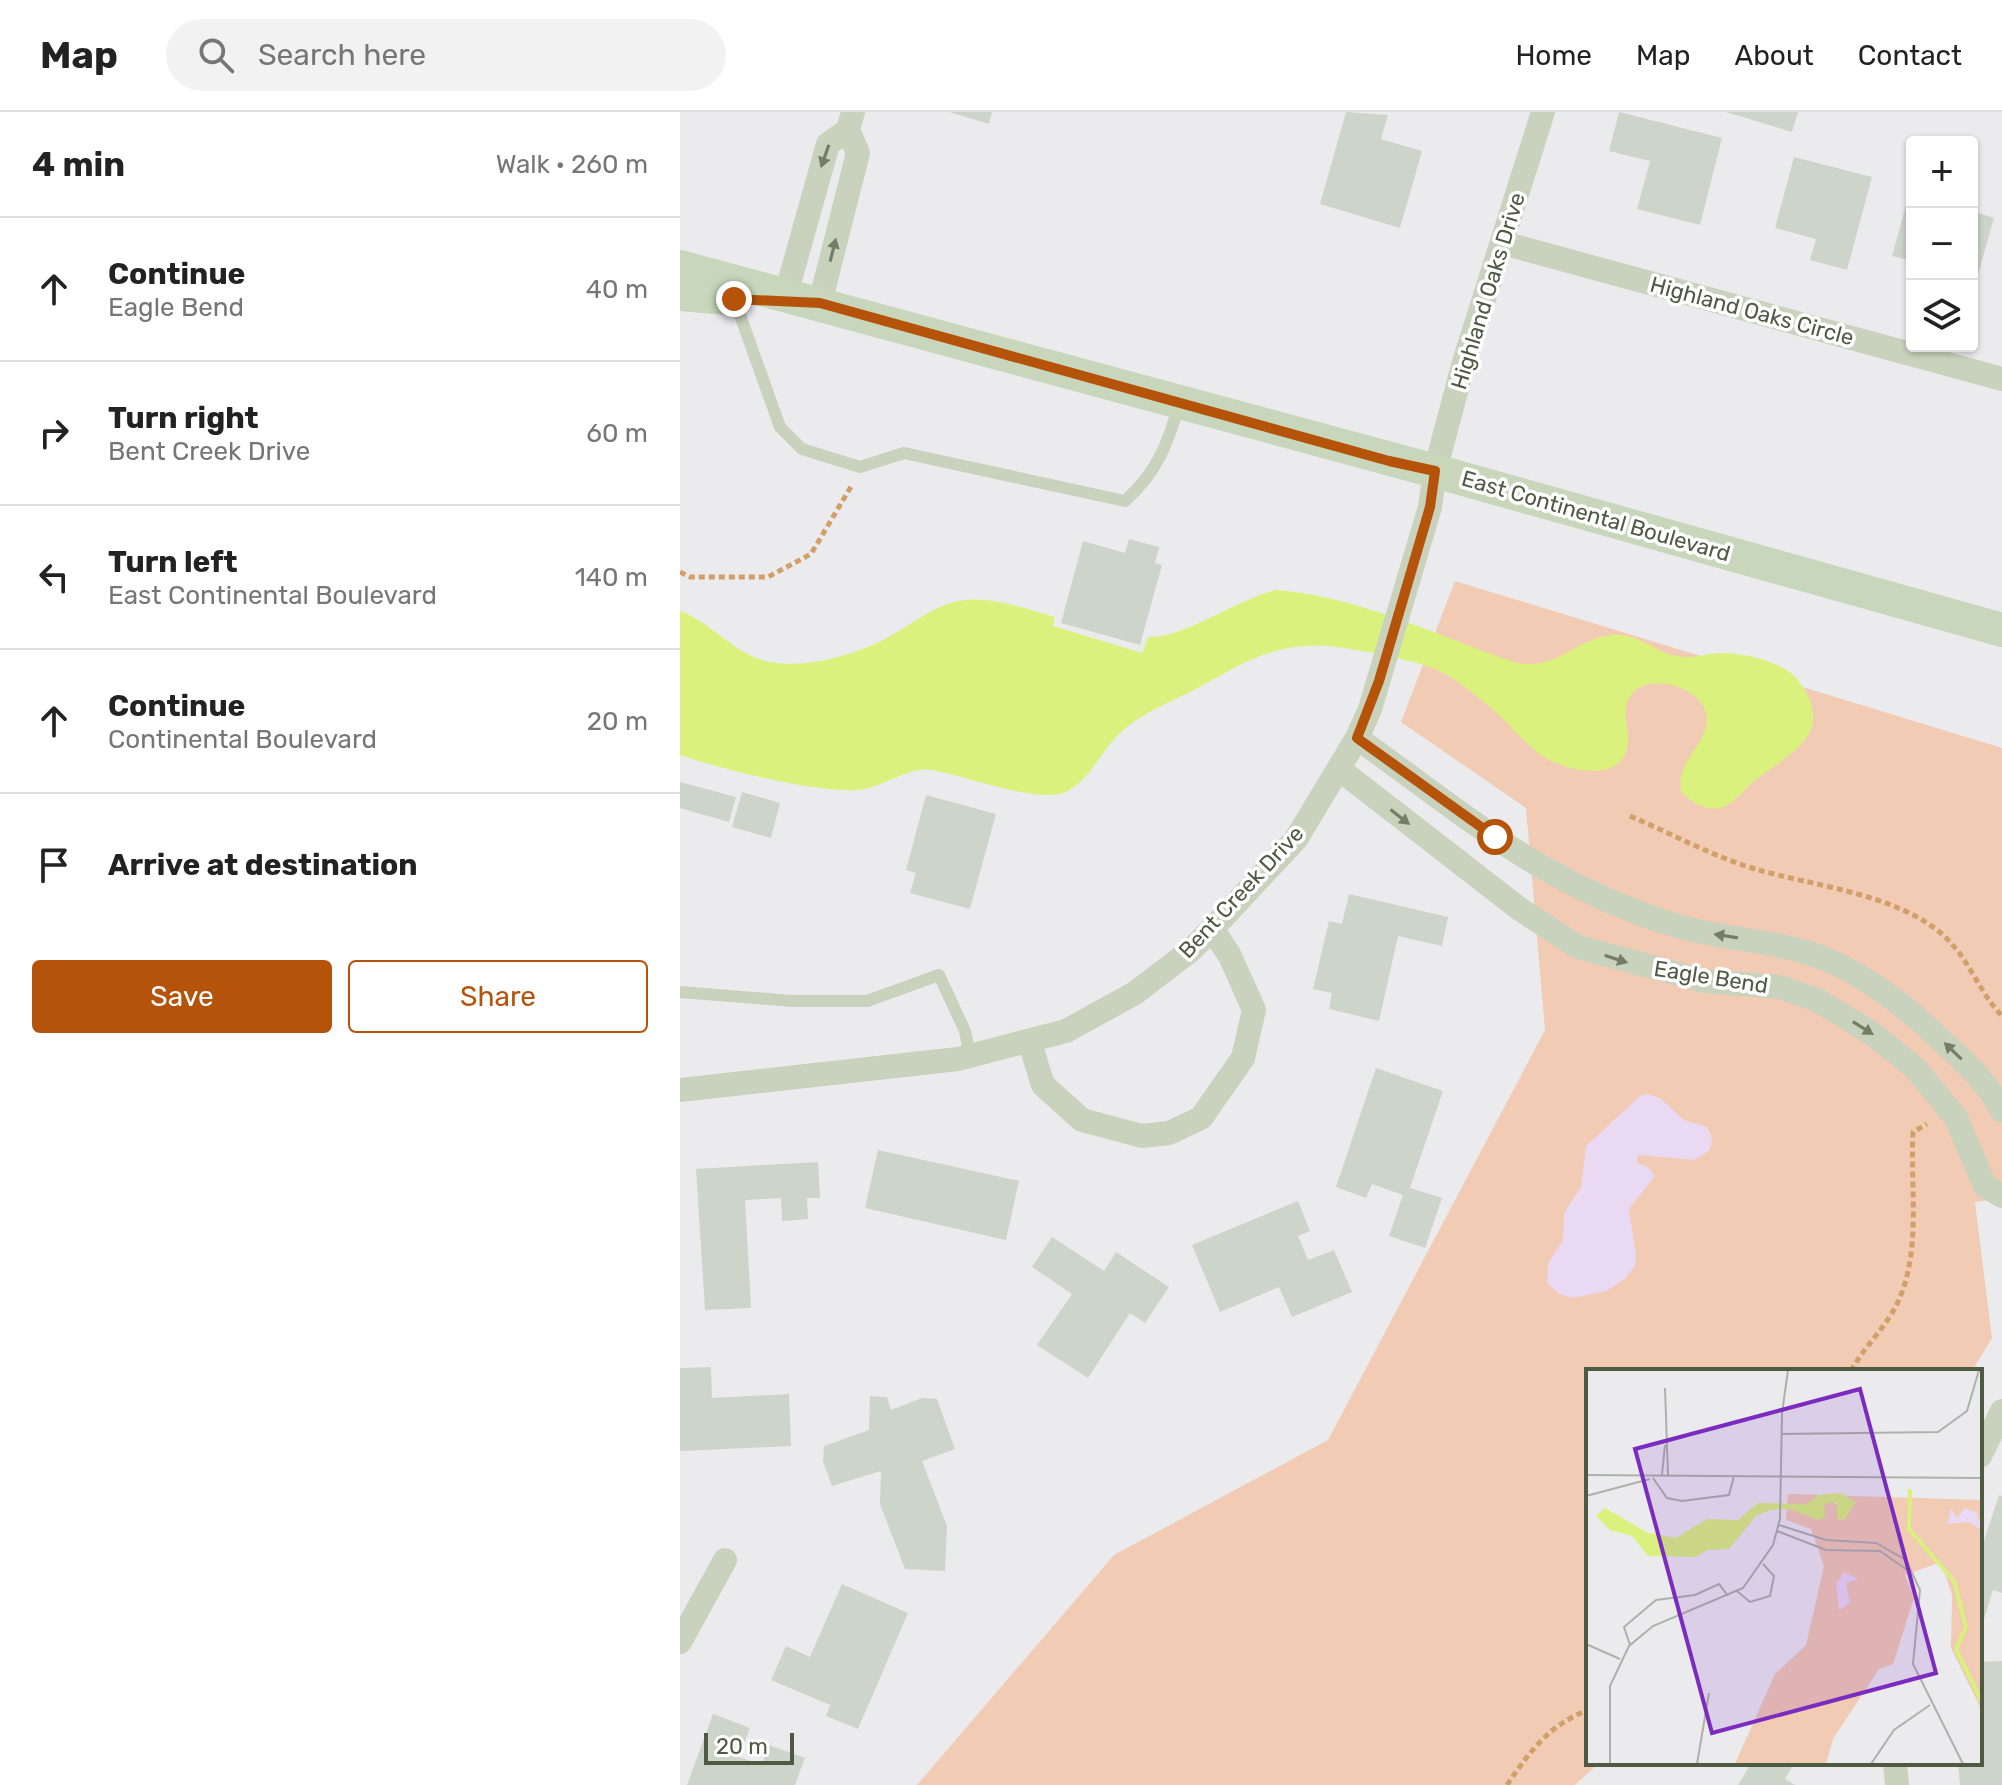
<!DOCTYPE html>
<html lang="en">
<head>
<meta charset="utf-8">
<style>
	body { margin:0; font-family:Rubik,sans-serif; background:#f2f2f2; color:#222 }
	.controls { position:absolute; right:24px; top:24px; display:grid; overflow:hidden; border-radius:8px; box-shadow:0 2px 6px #0004 }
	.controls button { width:72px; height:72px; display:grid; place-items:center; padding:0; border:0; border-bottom:2px solid #e0e0e0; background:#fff; color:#222; font:40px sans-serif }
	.scale { position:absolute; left:24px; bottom:20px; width:90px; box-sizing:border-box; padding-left:8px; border:4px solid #4f5a42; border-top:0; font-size:22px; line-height:28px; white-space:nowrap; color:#4f5a42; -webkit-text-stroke:6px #fff; paint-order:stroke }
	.stop { position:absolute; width:24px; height:24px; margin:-18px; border:6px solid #b45309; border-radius:50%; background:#fff }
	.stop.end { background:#b45309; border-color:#fff; box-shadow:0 2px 8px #0008 }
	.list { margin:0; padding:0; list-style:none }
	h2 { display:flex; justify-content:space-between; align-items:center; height:104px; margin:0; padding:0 32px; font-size:34px }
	h2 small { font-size:26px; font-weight:400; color:#767676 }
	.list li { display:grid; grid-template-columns:52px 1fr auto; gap:24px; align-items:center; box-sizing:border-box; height:144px; padding:0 32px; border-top:2px solid #e0e0e0 }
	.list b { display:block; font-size:30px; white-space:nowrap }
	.list p { margin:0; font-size:26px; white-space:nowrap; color:#767676 }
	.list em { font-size:26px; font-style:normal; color:#767676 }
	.actions { display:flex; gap:16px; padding:24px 32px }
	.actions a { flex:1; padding:18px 0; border:2px solid #b45309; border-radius:8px; text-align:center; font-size:28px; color:#b45309 }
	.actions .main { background:#b45309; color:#fff }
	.icon { flex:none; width:44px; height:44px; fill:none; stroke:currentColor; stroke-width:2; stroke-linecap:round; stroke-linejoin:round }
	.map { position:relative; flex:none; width:1322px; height:1673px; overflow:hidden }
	header { display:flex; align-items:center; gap:48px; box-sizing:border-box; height:112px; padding:0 40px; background:#fff; border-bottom:2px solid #e0e0e0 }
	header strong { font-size:38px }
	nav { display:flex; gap:44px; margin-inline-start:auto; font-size:28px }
	.search { width:560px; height:72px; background:#f2f2f2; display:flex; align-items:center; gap:20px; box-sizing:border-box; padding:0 28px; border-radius:44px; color:#767676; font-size:30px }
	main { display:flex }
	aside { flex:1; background:#fff }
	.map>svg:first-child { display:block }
	.green { fill:#f1cbb3 }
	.sand { fill:#ead9f2 }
	.water { fill:#daf27d }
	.building { fill:#cdd4c9 }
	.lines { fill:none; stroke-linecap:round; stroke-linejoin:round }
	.path { stroke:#d29e69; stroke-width:5; stroke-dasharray:6 4; stroke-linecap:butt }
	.service { stroke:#c8d2bd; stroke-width:12 }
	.minor { stroke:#c8d2bd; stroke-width:24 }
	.secondary { stroke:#c8d7bb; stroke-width:34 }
	.oneway { fill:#737e67 }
	.route { stroke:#b45309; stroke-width:10 }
	.labels { text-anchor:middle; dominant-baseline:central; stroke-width:7; stroke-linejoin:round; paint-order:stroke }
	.street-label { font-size:22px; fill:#4f5a42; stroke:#fff }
	.inset-river { fill:none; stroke:#daf27d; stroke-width:4 }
	.inset-road { fill:none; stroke:#adb1a9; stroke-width:2 }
	.view { fill:#7b2cbf; fill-opacity:0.15; stroke:#7b2cbf; stroke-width:4 }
	.inset-edge { fill:none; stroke:#4f5a42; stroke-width:4 }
</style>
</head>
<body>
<header>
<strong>Map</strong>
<div class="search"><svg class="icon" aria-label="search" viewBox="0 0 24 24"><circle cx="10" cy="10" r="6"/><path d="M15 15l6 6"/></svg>Search here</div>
<nav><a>Home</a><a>Map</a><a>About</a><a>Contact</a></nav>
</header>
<main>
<aside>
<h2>4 min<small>Walk · 260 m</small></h2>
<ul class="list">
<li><svg class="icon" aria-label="ahead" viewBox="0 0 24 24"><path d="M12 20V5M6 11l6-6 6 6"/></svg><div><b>Continue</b><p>Eagle Bend</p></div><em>40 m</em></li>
<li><svg class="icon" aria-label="right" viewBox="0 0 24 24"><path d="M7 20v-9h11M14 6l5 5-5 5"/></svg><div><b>Turn right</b><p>Bent Creek Drive</p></div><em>60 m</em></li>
<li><svg class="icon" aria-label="left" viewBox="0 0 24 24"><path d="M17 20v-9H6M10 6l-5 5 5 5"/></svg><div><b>Turn left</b><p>East Continental Boulevard</p></div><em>140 m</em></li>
<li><svg class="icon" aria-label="ahead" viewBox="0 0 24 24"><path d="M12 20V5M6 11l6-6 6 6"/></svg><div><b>Continue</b><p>Continental Boulevard</p></div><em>20 m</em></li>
<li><svg class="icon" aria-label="arrive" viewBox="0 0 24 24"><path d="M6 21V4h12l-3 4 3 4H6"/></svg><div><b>Arrive at destination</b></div></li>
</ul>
<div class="actions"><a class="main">Save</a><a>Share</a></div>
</aside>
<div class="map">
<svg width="1322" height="1673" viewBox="0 0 1322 1673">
	<rect width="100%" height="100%" fill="#ebebee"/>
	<path class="green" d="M775 469 1322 636V1087L1295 1090 1312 1226 1292 1259H908V1651H919L895 1673H237L434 1443 648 1328 865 918 846 696 721 610Z"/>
	<path class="sand" d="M967 982 980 986 1004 1008 1027 1015 1032 1025 1030 1038 1015 1048 958 1043 957 1051 968 1055 975 1064 949 1097 956 1143 955 1153 945 1167 926 1179 893 1186 879 1182 867 1171 868 1152 883 1128 884 1101 901 1075 906 1034 960 984Z"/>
	<path class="water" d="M596 478C679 484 759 525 837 551 881 558 894 526 933 523 961 521 976 543 1002 545 1014 546 1026 542 1038 541 1060 540 1103 549 1117 567 1157 618 1115 639 1078 666 1066 674 1055 692 1040 696 1026 699 1012 690 1002 681 992 649 1036 628 1025 598 1016 573 964 559 949 586 942 599 947 611 948 624 950 665 908 662 881 653 851 643 835 616 811 596 794 582 774 564 753 556 731 548 668 535 645 534 586 532 560 554 512 579 488 591 460 602 440 621 421 639 412 665 388 679 361 694 285 663 251 658 228 654 203 676 177 678 135 681 41 657 0 643V499C33 511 53 542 89 550 128 557 180 542 214 522 235 510 254 494 279 489 310 483 345 497 375 505L373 514 462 541 468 525C502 527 556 488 596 478Z"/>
	<path class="building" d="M269 0H312L309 12Z
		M666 0 708 3 701 27 742 39 720 116 640 92Z
		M939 0 1042 26 1020 113 957 97 970 49 929 39Z
		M1046 0H1118L1112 20Z
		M1114 45 1192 65 1167 158 1130 148 1136 127 1095 116Z
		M1229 82H1232V149L1212 144Z
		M1292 99 1314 106 1293 180H1292Z
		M449 427 479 435 475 451 482 453 460 533 381 511 403 429 445 441Z
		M0 670 56 685 49 710 0 696Z
		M62 680 100 691 91 726 52 715Z
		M246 683 316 702 290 797 230 781 236 761 226 758Z
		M669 782 768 805 762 834 718 824 699 909 649 897 652 881 633 877 649 809 662 812Z
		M696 956 763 979 730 1076 762 1086 745 1136 709 1124 723 1083 692 1072 686 1086 656 1075Z
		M198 1038 339 1069 326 1128 185 1096Z
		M138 1050 140 1086H127L128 1107 102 1109 101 1086 65 1088 71 1196 25 1198 16 1057Z
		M618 1089 630 1119 618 1124 628 1148 654 1138 672 1180 612 1205 599 1175 540 1200 512 1133Z
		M372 1125 424 1159 436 1140 489 1175 465 1211 450 1201 408 1266 357 1233 392 1182 352 1155Z
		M31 1255 32 1286 109 1282 111 1334 0 1339V1256Z
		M190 1284 207 1285 211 1298 242 1286 257 1287 275 1337 242 1349 267 1414 265 1459 225 1457 200 1392 201 1359 152 1374 143 1349 144 1334 189 1318Z
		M1319 1383 1322 1384V1481L1313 1478 1301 1517 1300 1441Z
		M162 1472 228 1501 178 1617 146 1604 150 1593 91 1568 106 1534 130 1545Z
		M1322 1549V1673H1280L1278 1651H1300V1550Z
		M33 1602 70 1616 59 1645 82 1653 89 1633 125 1646 115 1673H7Z
		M1071 1651H1114L1105 1667 1115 1673H1058Z"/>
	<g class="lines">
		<path class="path" d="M0 460 10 465H88L131 442 172 373
			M950 704C992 722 1032 744 1075 757 1133 774 1220 782 1265 825 1289 847 1299 880 1322 904
			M1171 1259C1184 1235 1205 1216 1217 1192 1242 1140 1230 1076 1233 1020L1247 1012
			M827 1673C850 1639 869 1613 908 1598"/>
		<path class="service" d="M55 189 100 315 122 337 180 355 224 341 445 389C477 360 488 332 499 292
			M0 880 112 889H187L259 863 285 919 290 944"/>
		<path class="minor" d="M823 131 1322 267
			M106 182 148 32 168 18
			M140 191 178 41 168 18 173 0
			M677 626C754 680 829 744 916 783 943 795 972 807 1001 815 1044 827 1089 828 1132 842 1181 859 1227 895 1263 930 1286 951 1308 971 1322 999
			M659 657 841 798 898 835 1024 869 1099 875 1137 888 1193 922 1236 957 1276 1006 1305 1074 1322 1084
			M350 931 363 973 402 1008 462 1024 489 1021 521 1006 563 946 574 898 550 844 532 817
			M0 978 278 947 386 919 455 881 510 839 532 817 616 727 677 626 690 597 750 395 755 359 784 250 863 0
			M1300 1344 1322 1299
			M0 1530 45 1448
			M1215 1651 1217 1673"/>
		<path class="secondary" d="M0 155 755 359 1322 518
			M0 182 56 187"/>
	</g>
	<defs><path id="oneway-solid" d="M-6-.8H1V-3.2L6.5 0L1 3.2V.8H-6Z" transform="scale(2)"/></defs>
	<g class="oneway">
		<use href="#oneway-solid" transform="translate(145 44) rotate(109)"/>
		<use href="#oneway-solid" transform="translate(153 138) rotate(-76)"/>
		<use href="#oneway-solid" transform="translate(720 705) rotate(38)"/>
		<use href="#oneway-solid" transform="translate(1046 824) rotate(-171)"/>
		<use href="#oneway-solid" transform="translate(936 847) rotate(18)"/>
		<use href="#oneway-solid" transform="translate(1183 916) rotate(32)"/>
		<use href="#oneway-solid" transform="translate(1273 939) rotate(-136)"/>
	</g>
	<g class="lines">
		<path class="route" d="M54 187 140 191 709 349 755 359 750 395 699 569 677 626 815 725"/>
	</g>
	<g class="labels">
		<g class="street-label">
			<text transform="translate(808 179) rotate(-73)">Highland Oaks Drive</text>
			<text transform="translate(1072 199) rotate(15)">Highland Oaks Circle</text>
			<text transform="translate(916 404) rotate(16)">East Continental Boulevard</text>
			<text transform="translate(561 780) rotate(-47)">Bent Creek Drive</text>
			<text transform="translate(1031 865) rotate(9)">Eagle Bend</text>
		</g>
	</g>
	<g transform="translate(906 1257)">
		<rect width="396" height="396" fill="#ebebee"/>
		<path d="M202 125 396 131V342L365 279 366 226 355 193 319 206 328 229 307 295 293 300 247 370 240 395H149L189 305 220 276 238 197 225 160 200 151Z" fill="#f1cbb3"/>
		<path d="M365 139 371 149 379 139 392 144 391 151 396 147V162L383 153 361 155ZM258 203 272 210 260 214 264 234 253 241 250 215Z" fill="#ead9f2"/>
		<path d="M255 124 270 133 258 151 251 150V136L246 133 238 135 239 148 232 151 203 140 184 141 170 147 143 180 121 181 110 188 62 187 46 167 24 161 10 147 19 139 62 164 90 169 121 150 152 151 172 134 220 135 232 126Z" fill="#daf27d"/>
		<path class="inset-river" d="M324 120 323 160 368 212 380 258 370 280 396 333"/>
		<path class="inset-road" d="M79 19 82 106M195 65 352 63 381 42 393 1M0 106 396 109M76 106 79 76M67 109 81 129 96 132 143 126 148 107M0 127 64 110M193 156 240 171 290 174 320 191 334 221 327 295 377 395M191 162 240 181 294 182 327 205M151 222 164 233 184 227 188 207 177 195M0 275 34 290M44 276 38 258 70 231 109 226 133 215 142 227M24 395V317L43 277 67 257 157 219 187 176 194 150 196 44 202 1M111 395 123 324M285 395 308 361 344 336"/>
		<path class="view" d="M274 20 350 304 126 364 49 80Z"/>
		<rect width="396" height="396" class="inset-edge"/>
	</g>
</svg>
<div class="controls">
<button>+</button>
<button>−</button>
<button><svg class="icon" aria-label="layers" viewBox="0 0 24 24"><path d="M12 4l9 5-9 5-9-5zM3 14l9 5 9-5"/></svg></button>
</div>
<div class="scale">20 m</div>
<div class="stop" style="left:815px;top:725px"></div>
<div class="stop end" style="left:54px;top:187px"></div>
</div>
</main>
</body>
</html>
